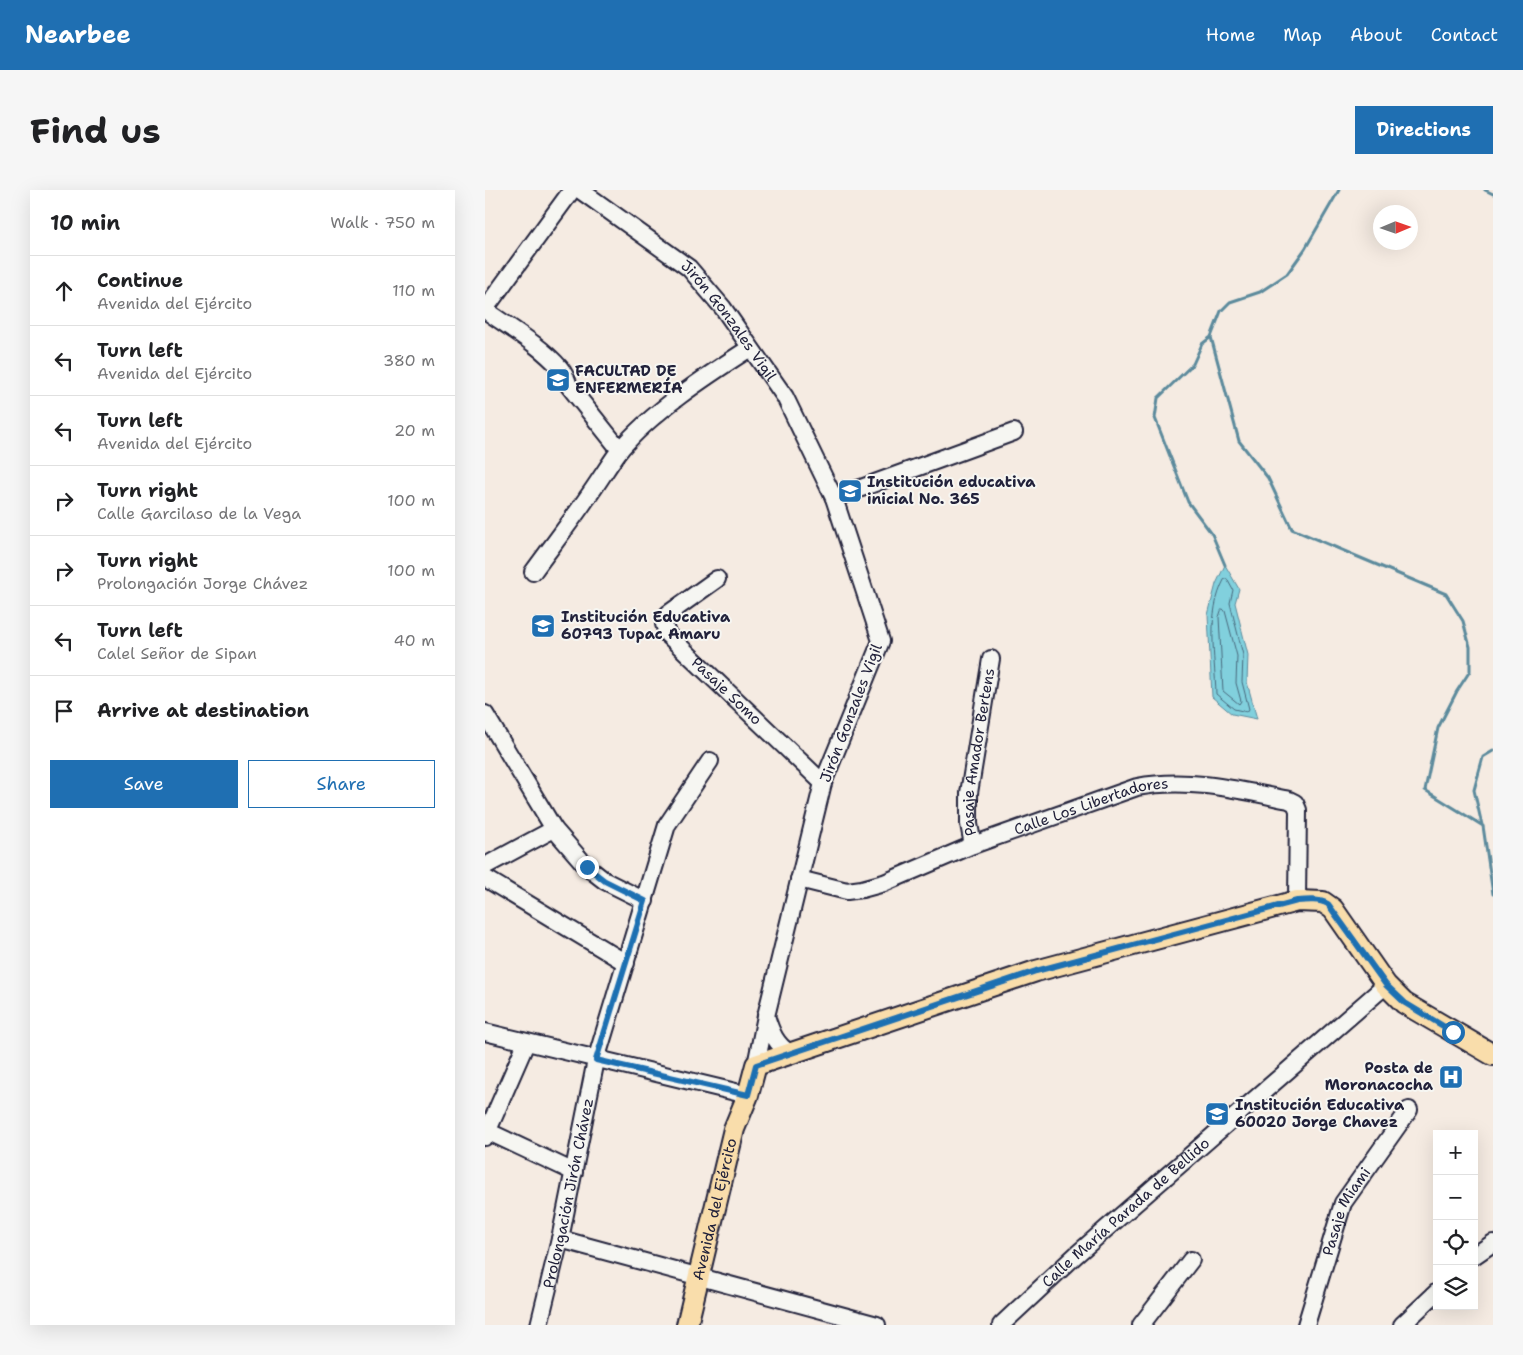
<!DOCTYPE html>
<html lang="en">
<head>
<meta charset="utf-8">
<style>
	body { margin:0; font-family:"Shantell Sans",sans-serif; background:#f6f6f6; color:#202124 }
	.controls { position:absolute; right:15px; bottom:15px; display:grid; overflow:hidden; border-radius:0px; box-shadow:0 5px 20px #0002 }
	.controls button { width:45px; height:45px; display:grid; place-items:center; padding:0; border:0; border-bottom:1px solid #e0e0e0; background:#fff; color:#202124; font:25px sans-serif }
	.compass { position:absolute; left:888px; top:15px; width:45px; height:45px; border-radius:50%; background:#fff; box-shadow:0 5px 20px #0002; rotate:88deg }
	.stop { position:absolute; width:15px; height:15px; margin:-11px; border:4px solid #1f6fb2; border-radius:50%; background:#fff }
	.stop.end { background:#1f6fb2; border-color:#fff; box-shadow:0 1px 5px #0008 }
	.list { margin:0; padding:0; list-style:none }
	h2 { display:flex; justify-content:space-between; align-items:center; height:65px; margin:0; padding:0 20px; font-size:21px }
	h2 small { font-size:16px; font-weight:400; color:#757577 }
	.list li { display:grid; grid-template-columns:32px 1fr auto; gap:15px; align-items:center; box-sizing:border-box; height:70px; padding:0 20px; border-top:1px solid #e0e0e0 }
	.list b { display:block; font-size:19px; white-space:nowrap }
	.list p { margin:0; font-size:16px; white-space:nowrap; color:#757577 }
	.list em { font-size:16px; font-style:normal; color:#757577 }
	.actions { display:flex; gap:10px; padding:15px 20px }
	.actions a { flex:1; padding:11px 0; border:1px solid #1f6fb2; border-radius:0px; text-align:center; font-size:18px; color:#1f6fb2 }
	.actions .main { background:#1f6fb2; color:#fff }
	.icon { flex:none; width:28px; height:28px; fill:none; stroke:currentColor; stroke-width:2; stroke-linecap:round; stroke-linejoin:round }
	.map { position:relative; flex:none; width:1008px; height:1135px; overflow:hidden; border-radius:0px }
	header { display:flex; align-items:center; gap:30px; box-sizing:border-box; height:70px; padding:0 25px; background:#1f6fb2; color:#fff }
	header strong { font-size:24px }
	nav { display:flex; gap:28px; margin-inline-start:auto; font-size:18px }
	.intro { display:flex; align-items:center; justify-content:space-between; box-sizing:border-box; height:120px; padding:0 30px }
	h1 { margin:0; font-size:35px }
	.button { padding:12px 22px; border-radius:0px; background:#1f6fb2; color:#fff; font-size:18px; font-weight:700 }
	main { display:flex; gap:30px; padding:0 30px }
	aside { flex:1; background:#fff; border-radius:0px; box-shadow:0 5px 20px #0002 }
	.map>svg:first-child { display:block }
	.water { fill:#81d0dd; stroke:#5b8a9c }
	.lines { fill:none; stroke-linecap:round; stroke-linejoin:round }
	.shore { stroke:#48687c; stroke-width:1 }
	.stream { stroke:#5b8a9c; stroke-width:3 }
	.minor-casing { stroke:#22223b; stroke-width:20 }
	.major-casing { stroke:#22223b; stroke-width:24 }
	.minor { stroke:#f6f6f2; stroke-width:16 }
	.major { stroke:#f9ddab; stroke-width:20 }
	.route { stroke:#1f6fb2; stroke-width:6 }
	.labels { text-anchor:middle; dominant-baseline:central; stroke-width:4; stroke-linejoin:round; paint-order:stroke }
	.street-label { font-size:15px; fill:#22223b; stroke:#f6f6f2 }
	.poi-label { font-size:15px; font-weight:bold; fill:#22223b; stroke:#f6f6f2; text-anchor:start }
</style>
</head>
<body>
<header>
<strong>Nearbee</strong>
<nav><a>Home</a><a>Map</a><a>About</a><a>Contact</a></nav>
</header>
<div class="intro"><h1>Find us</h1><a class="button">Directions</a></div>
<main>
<aside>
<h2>10 min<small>Walk · 750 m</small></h2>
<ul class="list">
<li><svg class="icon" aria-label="ahead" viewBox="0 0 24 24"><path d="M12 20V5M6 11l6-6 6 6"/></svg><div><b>Continue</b><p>Avenida del Ejército</p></div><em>110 m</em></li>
<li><svg class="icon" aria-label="left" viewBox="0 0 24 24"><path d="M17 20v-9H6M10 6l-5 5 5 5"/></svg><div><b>Turn left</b><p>Avenida del Ejército</p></div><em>380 m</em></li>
<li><svg class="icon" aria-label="left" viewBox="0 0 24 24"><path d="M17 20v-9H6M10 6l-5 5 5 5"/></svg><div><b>Turn left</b><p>Avenida del Ejército</p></div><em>20 m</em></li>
<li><svg class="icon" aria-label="right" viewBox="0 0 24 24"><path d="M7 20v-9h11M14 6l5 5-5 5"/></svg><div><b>Turn right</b><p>Calle Garcilaso de la Vega</p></div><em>100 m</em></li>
<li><svg class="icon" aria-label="right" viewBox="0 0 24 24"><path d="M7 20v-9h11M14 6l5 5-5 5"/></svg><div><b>Turn right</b><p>Prolongación Jorge Chávez</p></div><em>100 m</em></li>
<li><svg class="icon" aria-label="left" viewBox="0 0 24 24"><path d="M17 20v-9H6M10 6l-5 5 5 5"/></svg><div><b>Turn left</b><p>Calel Señor de Sipan</p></div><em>40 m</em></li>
<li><svg class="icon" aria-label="arrive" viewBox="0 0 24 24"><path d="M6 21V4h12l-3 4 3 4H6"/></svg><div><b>Arrive at destination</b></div></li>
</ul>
<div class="actions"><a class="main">Save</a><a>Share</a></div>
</aside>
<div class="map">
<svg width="1008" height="1135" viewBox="0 0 1008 1135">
	<rect width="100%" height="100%" fill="#f5ebe2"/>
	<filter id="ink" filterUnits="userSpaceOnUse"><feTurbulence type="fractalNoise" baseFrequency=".02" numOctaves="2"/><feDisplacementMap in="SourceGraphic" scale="10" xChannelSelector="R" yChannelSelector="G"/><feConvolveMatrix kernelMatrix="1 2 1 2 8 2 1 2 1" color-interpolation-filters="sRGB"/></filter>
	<g filter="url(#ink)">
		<path class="water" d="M740 375 754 399 750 413 763 465 762 492 772 529 747 524 727 507 723 425 731 394Z"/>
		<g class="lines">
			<path class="shore" d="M742 389 748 400 745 413 758 465 757 492 764 519 762 522 749 519 731 504C730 466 721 424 739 390Z
				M738 419 740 421 752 466 751 493 756 511 754 514 738 501 734 427 736 421Z"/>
			<path class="stream" d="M854 0 820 59 802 84 775 102 745 112 736 121 726 147 754 251 783 288 807 339 961 404 978 431 985 457V481L972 501 953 538 940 600 998 636 1008 704
				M1000 0 1008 4
				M726 147 717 154 708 174 673 208 670 228 703 312 727 344 740 375
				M997 635 989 600 998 567 1008 561"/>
			<defs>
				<g id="minor">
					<path id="s1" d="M95 0 204 78 238 118 300 207 349 308 396 451 338 593 281 826 271 875"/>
					<path d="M0 119 87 0"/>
					<path d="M0 120C25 138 55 155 75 178 80 184 82 190 84 196L135 260"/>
					<path d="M349 308 529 242"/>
					<path d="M48 382C66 357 85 333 102 308 113 293 123 276 134 261 166 222 223 185 265 158"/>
					<path id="s2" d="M232 389 183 424 179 434 182 444 338 593"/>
					<path d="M0 524 69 639 102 677 120 691 160 711"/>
					<path id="s3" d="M488 655 484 634V603L506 469"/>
					<path d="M0 676 69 639"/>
					<path d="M0 688 141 773"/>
					<path id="s4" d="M314 689 362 701 377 699 399 693 488 655 652 597C703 587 755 600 804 610L810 613 813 620 812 711"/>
					<path d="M281 826C286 842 291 855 305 863"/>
					<path d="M0 842 263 905"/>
					<path d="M2 941 89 982"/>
					<path d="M0 947 41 853"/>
					<path d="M75 1049 392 1135"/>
					<path d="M989 1066 1008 1053"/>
					<path id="s5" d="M54 1135 75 1049 111 870 182 635 225 571"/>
					<path id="s6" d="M516 1135 591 1065 901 795"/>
					<path d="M656 1135 706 1070"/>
					<path id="s7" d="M821 1135 858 1013 924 920"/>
					<path d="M917 1135 952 1102"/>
				</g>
				<g id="major">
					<path id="s8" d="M202 1135 249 939 263 905 271 875 551 781 812 711 838 712 848 719 901 795 919 813 1008 865"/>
				</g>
			</defs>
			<use href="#minor" class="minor-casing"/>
			<use href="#major" class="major-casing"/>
			<use href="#minor" class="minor"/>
			<use href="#major" class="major"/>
		</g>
	</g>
	<g class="lines" filter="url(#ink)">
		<path class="route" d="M102 677 120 691 160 711 111 870 263 905 271 875 551 781 812 711C823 710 834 709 843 714L901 795 920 813 968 842"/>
	</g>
	<defs>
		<symbol id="school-square" viewBox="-11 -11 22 22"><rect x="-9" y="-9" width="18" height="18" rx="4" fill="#1f6fb2" stroke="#f6f6f2"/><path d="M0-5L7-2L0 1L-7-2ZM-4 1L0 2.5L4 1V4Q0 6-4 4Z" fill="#fff"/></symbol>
		<symbol id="hospital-square" viewBox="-11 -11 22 22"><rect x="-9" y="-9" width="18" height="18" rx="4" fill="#1f6fb2" stroke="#f6f6f2"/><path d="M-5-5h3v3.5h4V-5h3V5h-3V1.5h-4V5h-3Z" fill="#fff"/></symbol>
	</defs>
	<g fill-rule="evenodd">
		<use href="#school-square" x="59" y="176" width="28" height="28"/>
		<use href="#school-square" x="351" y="287" width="28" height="28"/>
		<use href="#school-square" x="44" y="422" width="28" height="28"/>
		<use href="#hospital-square" x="952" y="873" width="28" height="28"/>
		<use href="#school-square" x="718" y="910" width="28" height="28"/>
	</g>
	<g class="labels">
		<g class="street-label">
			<text stroke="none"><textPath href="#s1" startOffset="200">Jirón Gonzales Vigil</textPath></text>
			<text stroke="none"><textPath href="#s2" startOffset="164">Pasaje Somo</textPath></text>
			<text transform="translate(366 523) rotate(-69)">Jirón Gonzales Vigil</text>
			<text stroke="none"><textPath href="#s3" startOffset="94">Pasaje Amador Bertens</textPath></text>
			<text stroke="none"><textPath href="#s4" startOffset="309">Calle Los Libertadores</textPath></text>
			<text stroke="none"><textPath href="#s5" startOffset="135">Prolongación Jirón Chávez</textPath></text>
			<text stroke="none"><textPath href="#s8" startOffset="119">Avenida del Ejército</textPath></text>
			<text stroke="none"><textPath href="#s7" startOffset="121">Pasaje Miami</textPath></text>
			<text stroke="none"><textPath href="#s6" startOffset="168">Calle María Parada de Bellido</textPath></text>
		</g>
		<g class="poi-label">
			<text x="90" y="181">FACULTAD DE<tspan x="90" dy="17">ENFERMERÍA</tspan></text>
			<text x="382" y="292">Institución educativa<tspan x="382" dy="17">inicial No. 365</tspan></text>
			<text x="76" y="427">Institución Educativa<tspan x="76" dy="17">60793 Tupac Amaru</tspan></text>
			<text x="948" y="878" text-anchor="end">Posta de<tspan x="948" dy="17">Moronacocha</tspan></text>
			<text x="750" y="915">Institución Educativa<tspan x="750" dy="17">60020 Jorge Chavez</tspan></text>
		</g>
	</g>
</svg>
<div class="controls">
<button>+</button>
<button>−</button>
<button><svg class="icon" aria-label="locate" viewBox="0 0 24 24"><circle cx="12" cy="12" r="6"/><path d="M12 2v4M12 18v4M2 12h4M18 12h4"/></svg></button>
<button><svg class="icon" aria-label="layers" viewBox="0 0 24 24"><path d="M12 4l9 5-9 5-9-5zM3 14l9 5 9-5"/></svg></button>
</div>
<svg class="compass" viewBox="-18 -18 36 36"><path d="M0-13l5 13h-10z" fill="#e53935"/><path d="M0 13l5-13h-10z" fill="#757577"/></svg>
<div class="stop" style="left:968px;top:842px"></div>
<div class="stop end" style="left:102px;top:677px"></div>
</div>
</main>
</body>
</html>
